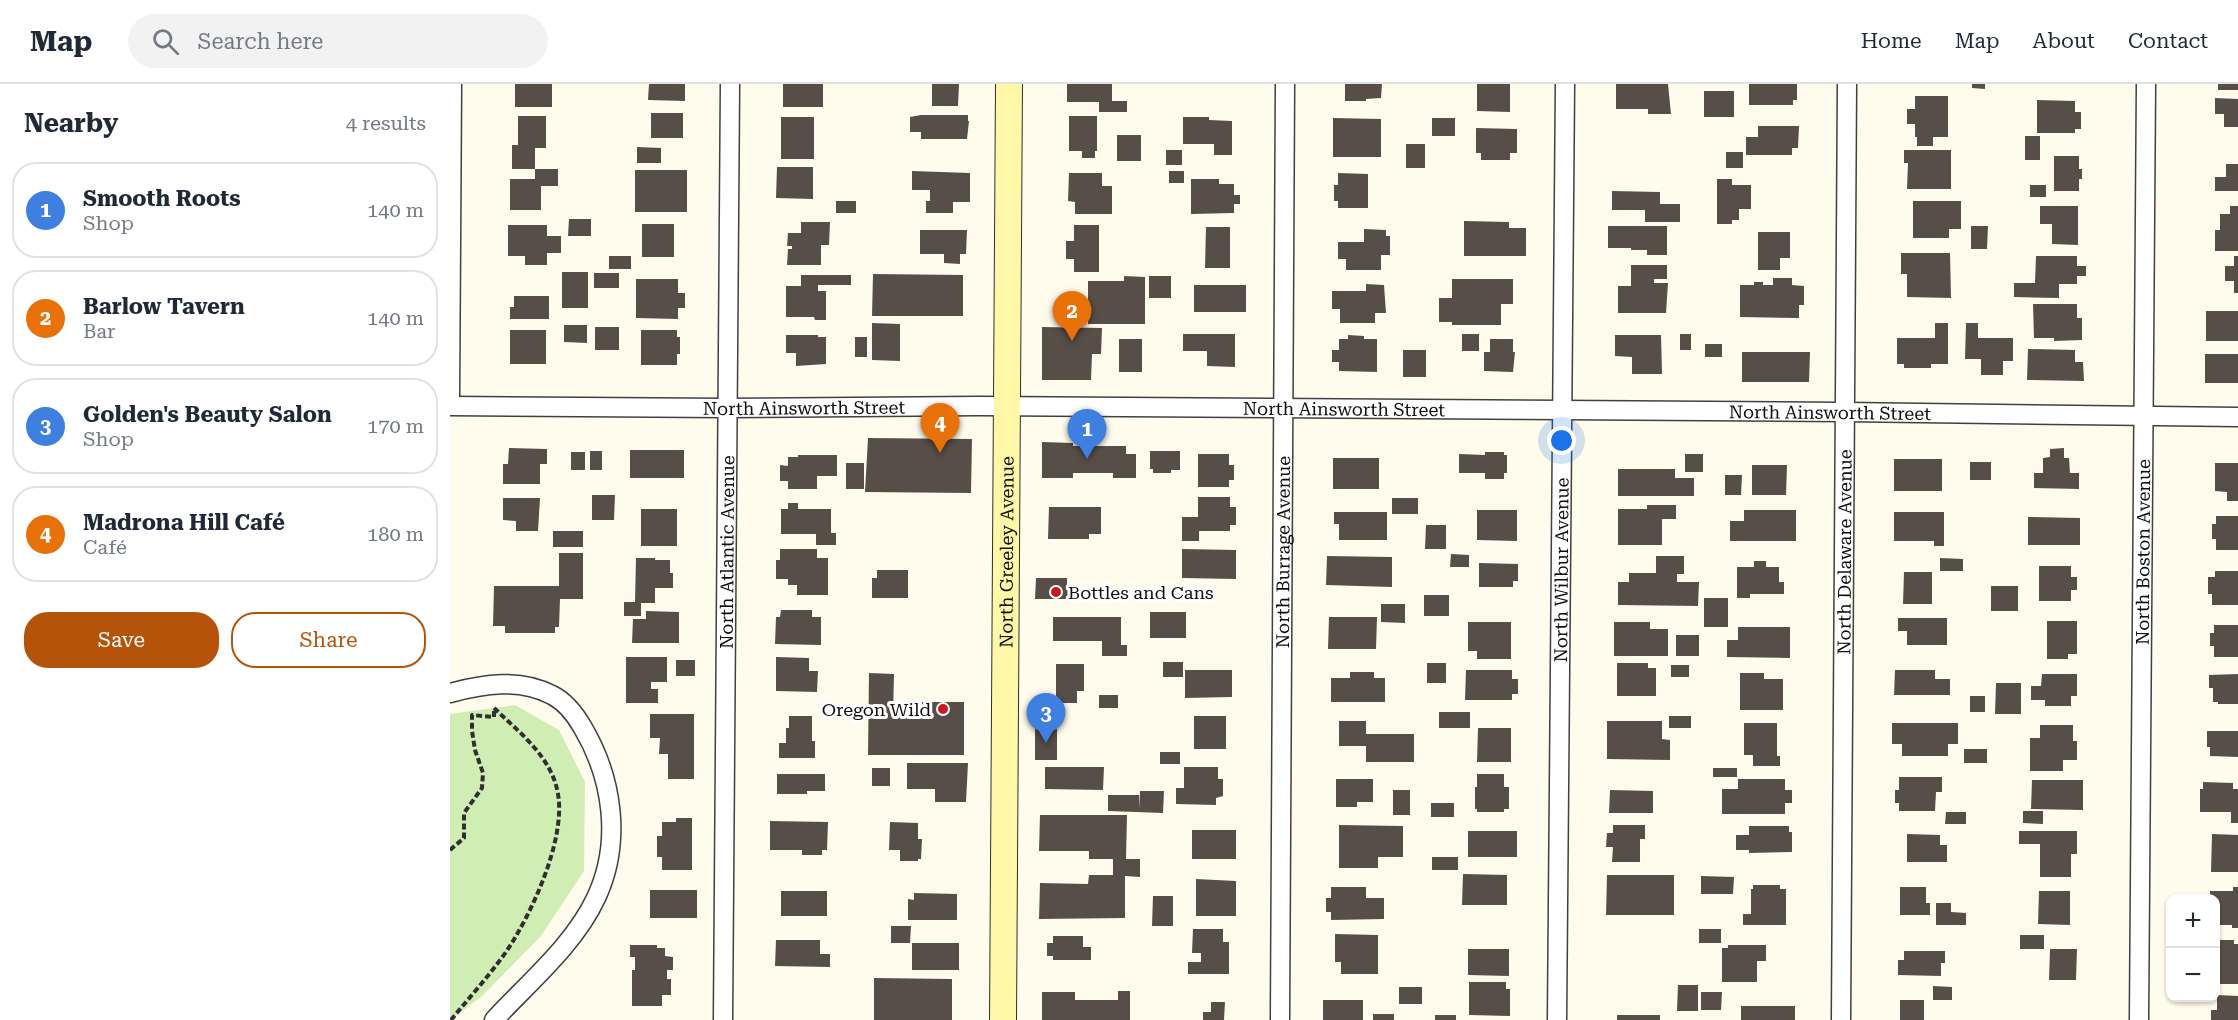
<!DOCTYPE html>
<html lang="en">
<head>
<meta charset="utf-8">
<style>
	body { margin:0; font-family:"Roboto Serif",serif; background:#f2f2f3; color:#1f2937 }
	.controls { position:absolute; right:18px; bottom:18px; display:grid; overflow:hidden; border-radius:12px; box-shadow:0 2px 4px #0004 }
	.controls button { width:54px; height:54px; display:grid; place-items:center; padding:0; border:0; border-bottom:2px solid #e0e1e3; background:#fff; color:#1f2937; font:30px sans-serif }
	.you { position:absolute; left:1112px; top:357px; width:21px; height:21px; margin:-15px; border:4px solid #fff; border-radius:50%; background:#1a73e8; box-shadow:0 0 0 9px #1a73e833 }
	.badge { display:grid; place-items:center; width:39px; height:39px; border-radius:50%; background:#b45309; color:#fff; font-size:20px; font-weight:700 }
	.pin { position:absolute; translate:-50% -50px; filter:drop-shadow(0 2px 3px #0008) }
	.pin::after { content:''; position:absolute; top:32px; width:21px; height:18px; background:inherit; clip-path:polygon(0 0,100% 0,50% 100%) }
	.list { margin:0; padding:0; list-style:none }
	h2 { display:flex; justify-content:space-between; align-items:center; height:78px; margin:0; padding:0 24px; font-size:26px }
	h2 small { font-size:20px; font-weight:400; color:#747a83 }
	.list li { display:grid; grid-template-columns:39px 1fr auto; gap:18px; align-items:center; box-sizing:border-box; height:96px; margin:0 12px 12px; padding:0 12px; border:2px solid #e0e1e3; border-radius:24px }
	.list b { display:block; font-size:22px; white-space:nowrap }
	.list p { margin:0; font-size:20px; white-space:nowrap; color:#747a83 }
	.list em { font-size:20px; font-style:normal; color:#747a83 }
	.actions { display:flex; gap:12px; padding:18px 24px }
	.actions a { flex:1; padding:14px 0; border:2px solid #b45309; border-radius:24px; text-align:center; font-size:21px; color:#b45309 }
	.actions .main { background:#b45309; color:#fff }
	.icon { flex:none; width:33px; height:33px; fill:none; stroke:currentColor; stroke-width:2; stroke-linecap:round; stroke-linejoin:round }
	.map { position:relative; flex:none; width:1788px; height:936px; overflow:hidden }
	header { display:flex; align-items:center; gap:36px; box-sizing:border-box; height:84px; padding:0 30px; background:#fff; border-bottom:2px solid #e0e1e3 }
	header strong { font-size:28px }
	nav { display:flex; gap:33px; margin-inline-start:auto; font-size:21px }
	.search { width:420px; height:54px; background:#f2f2f3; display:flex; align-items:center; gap:15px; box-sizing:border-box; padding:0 21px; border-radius:33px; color:#747a83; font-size:22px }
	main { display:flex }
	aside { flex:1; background:#fff }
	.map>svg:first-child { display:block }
	.green { fill:#d0eeb3 }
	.building { fill:#574e48 }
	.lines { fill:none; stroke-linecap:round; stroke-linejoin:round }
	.minor-casing { stroke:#404040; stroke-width:21 }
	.secondary-casing { stroke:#2f2f2f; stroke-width:28 }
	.path { stroke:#2f2f2f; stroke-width:4; stroke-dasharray:6 3; stroke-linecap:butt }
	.minor { stroke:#fff; stroke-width:18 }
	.secondary { stroke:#fff7a8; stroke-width:26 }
	.poi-dot { fill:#cb171d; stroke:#fff; stroke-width:2 }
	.labels { text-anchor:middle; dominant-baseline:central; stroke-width:6; stroke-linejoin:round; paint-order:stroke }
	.street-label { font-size:18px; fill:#0d0d0d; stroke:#fff }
	.poi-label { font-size:18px; fill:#0d0d0d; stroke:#fff; text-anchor:start }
</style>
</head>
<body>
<header>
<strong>Map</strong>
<div class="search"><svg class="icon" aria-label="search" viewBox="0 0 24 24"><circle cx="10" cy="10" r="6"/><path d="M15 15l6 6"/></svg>Search here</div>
<nav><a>Home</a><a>Map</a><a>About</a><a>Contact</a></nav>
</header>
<main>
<aside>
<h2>Nearby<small>4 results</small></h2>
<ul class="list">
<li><span class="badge" style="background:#3f7fe0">1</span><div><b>Smooth Roots</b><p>Shop</p></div><em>140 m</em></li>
<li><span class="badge" style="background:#e8710a">2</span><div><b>Barlow Tavern</b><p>Bar</p></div><em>140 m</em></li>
<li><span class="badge" style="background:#3f7fe0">3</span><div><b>Golden's Beauty Salon</b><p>Shop</p></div><em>170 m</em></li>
<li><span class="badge" style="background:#e8710a">4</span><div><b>Madrona Hill Café</b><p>Café</p></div><em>180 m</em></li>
</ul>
<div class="actions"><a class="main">Save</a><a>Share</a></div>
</aside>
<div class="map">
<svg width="1788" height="936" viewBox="0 0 1788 936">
	<rect width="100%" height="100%" fill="#fffced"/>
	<path class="green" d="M65 621 109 646 135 698 134 787 91 852 31 913 0 936V630Z"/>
	<path class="building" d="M65 0H102V23H65Z
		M199 0H235V17L198 16Z
		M333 0H373V23H333Z
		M482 0H509L508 22H482Z
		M617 0H662V17H677V28H649V18H617Z
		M895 0H932L931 14 916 15V17H895Z
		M1027 0H1060V28L1027 27Z
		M1166 0H1218L1221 30H1198V25H1166Z
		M1299 0H1347V16H1343V21H1299Z
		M1522 0H1535V5L1522 4Z
		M1768 0H1788V6H1768Z
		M1254 7H1284V33H1254Z
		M1465 12H1498V53H1483V62H1467V53H1465V40H1457V25H1465Z
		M1765 14 1788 15V43H1774V30H1765Z
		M1587 16 1625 17V28H1631V45H1625V49H1587Z
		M201 29H233V54H201Z
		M471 31H518V37H519L517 55H471V48H460V33Z
		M68 32H96V64H85V85H62V61H68Z
		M619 32H647V67H645V74H632V67H619Z
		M331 33H364V75H331Z
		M733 33H759V36L782 37V71H764V60H733Z
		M883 34 931 35V73H883Z
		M982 34H1005V52H982Z
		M1308 42H1349L1348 64H1342V71H1296V53H1308Z
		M1026 44 1067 45V69H1060V76H1031V69H1026Z
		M667 51H691V77H667Z
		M1575 52H1590V76H1575Z
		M956 60H975V84H956Z
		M187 63 211 64V79H187Z
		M716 66H732V81H716Z
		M1454 66H1501V105H1457L1458 79H1454Z
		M1276 68H1293V84H1276Z
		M1604 72H1629V85H1632V95H1629V107H1604Z
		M1776 80H1788V107H1765V93H1776Z
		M327 83H363V115L326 114Z
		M85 85H108V102H91V126H60V95H85Z
		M185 86H237V128H185Z
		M462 87 520 89V118H503V129H476V117H480V106H462Z
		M719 87H734V99H719Z
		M619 89H652V102H662V130H625V118L618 117Z
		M888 89 918 90V124H888V117H884V101H888Z
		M741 95H769V100H784V111H790V120H784V129L741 130Z
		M1267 95H1282V101H1301V125H1289V136H1282V140H1267Z
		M1580 101H1596V113H1580Z
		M1162 107 1210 108V120H1230V138H1195V126H1162Z
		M386 117H406V129H386Z
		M1463 117H1511V145H1499V154H1463Z
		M1590 122H1628V161L1602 160V140H1590Z
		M1780 122H1788V167H1765V146H1770V130H1780Z
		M119 135H141V152H118Z
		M1014 137 1059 138V144H1076V172H1014Z
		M351 138H380L379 161H371V181H337L338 165H342V162H337L338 149H351Z
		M192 140H224V173H192Z
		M58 141H97V152H111V169H97V181H75V172H58Z
		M624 141H649V188H624V175H616V157H624Z
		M1158 142H1217V171H1197V166H1181V164H1158Z
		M1521 142H1538L1537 165H1521Z
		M756 143H780V184H755Z
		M914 145 936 146V152H940V171H931V186H896V175H888V158H914Z
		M470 146H517L516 170H510V180L494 179V170H470Z
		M1308 148H1340V174H1330V186H1308Z
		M1451 169H1500L1501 214 1457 213V190H1451Z
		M159 172H181V185H159Z
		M1586 172H1627V182H1636V192H1627V200H1609V214L1564 213V199H1585Z
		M1784 172H1788V209H1784V197H1775V182H1784Z
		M1181 181H1217V195H1204V199H1218L1216 229H1168V202H1181Z
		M112 188H138V224H112Z
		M144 189H169V204H144Z
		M423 190 513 191V232H422Z
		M351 191H401V201H368V207H376V236H365L364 233H336V202H351Z
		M674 192 695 193V240H638V197H674Z
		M699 192H721V214H699Z
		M1323 194H1342V201L1354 202V221H1349V234L1290 233V201H1304V198H1313V201H1323Z
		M186 195H228V209H235V224H228V235L186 234Z
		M1002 195H1063V220H1051V241H1002V238H989V214H1002Z
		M916 200 934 201 936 229H925V239H890V225H882V207H916Z
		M744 201H796V228H744Z
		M64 212H99V235H60V223H64Z
		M1583 220H1627V234H1632V256L1604 257V254H1584Z
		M1756 227H1788V257H1756Z
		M422 239 450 240V277L422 276Z
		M1485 239H1498V280H1481V284H1454V280H1447V254H1485Z
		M1516 239H1528V254H1563V277H1553V291H1531V275H1515Z
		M114 241H137V259L114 258Z
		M145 243H169V266H145Z
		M592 243 652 244 651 270H642L641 296H592Z
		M60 246H96V280H60Z
		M191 246H227V253H230V270H227V281H191Z
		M733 250H785V283L757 282V267H733Z
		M1012 250H1029V267H1012Z
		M1230 250H1241V266H1230Z
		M336 251H368V253H376V280L346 282V269H336Z
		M898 251 914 252V255H927V288L889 287V278H882V266H889V255H898Z
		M1165 251H1211L1212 290H1182V273L1165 272Z
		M405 253H417V273H405Z
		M669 255H692V288H669Z
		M1040 255H1063V268H1065L1063 288 1034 287V268H1040Z
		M1255 260H1272V273H1255Z
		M1578 265 1625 266V278H1633L1634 297 1577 296Z
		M953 266H976V293H953Z
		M1292 268H1360L1359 298H1292Z
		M1755 270H1788V299H1755Z
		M418 354 522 355 521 409 415 408Z
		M592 358 623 359V362H676V370H686V394H663V389H623V394H592Z
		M59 364 97 365V380H90V400H53V380H58Z
		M1614 364V374H1619L1620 389H1629V405L1584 404V389H1593V374L1600 373V365Z
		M180 366H234V394H180Z
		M140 367H152V386H140Z
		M700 367H730V386H721V389H703V385H700Z
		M121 368H135V386H121Z
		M1035 368H1054V371H1057V389H1054V395H1035V389H1009V370L1035 371Z
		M748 370H779V381H784V396H779V403H748Z
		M1235 370H1253V388H1235Z
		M348 371H387V392H367V405H338V397H330V381L338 382V373H348Z
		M883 374H929V405H883Z
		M1444 375H1492V407H1444Z
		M1520 378H1541V396H1520Z
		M396 379H414V405H396Z
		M1765 379H1788V417H1777V408L1765 407Z
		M1302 381H1337L1336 411H1302Z
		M1168 385H1225V394H1244V412H1168Z
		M1275 391H1292L1291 411H1275Z
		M142 411H165L164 436H142Z
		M748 413H780V423H786V441H780V447H749V457H732V433H748Z
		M53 414H90L88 447H66V437L53 436Z
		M942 414H968V430H942Z
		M338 419H348V425H381V449H386V461H366V450H331V425H338Z
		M1197 421H1226V435H1212V461H1168V425H1197Z
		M599 423H651V450H639V455H598Z
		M191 425H227V462H191Z
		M1027 426H1067V457L1027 456Z
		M1294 426H1346V457H1280V437H1294Z
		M884 428H937V456H889V440H884Z
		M1444 428H1494V462H1484V457H1444Z
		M1766 432H1788V466H1766V455H1762V440H1766Z
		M1578 433 1630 434V461H1578Z
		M976 441H996V465H975Z
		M103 447H133V463H103Z
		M330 465H367V474H378V511H347V501H338V495H326V476H330Z
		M732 465 786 466V495L732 494Z
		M109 469H133V515H110L109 543H105V549H55V542H43L44 502H109Z
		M1001 470 1019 471V483H1000Z
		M877 472 942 473V503L876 501Z
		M1206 472H1234V490H1227V498H1249L1248 522 1168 521V498H1179V489H1206Z
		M186 474H205V476H220V489H223V504H205V519H191V532H174V518H185Z
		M1490 474 1513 475V487H1490Z
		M1304 477H1316V483H1329V498H1334V510H1300V514H1287V483H1304Z
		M1029 479 1068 480V497H1063V503H1029Z
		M1589 482H1621V493H1627V506H1621V517H1589Z
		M427 486H458V514H422V494H427Z
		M1765 487H1788V521H1762V510H1758V493H1765Z
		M1454 488H1482V520H1453Z
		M586 494H617V501H626V515H585Z
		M1541 502H1568V527H1541Z
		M974 511H999V532H974Z
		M1254 514H1278V543H1254Z
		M931 520H955V539L931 538Z
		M331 526H362V533H371V561L325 560 326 533H330Z
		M196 527 229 528V559H182L183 535H196Z
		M700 528H736V554H700Z
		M603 533H671V561H677V572H652V557H603Z
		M879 533H927L926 565H878Z
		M1448 534H1497V561H1457V547H1448Z
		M1597 537H1627V570H1618V575H1597Z
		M1018 538H1061V575H1027V567H1018Z
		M1164 538H1200V545H1218V572H1164Z
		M1764 541H1788V573H1764V562H1760V549H1764Z
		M1288 543H1340V574L1277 573V556H1288Z
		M1226 551H1249V572H1226Z
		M176 573H217V598H201V605H208V619H176Z
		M326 573 359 574V587H368L367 608 326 607Z
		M226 576H245V592H226Z
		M713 578H733V593H713Z
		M977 579H996V599H977Z
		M1167 579H1198V584H1206V612H1167Z
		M606 580H634V607H627V619H606Z
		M1221 581H1239V593H1221Z
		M735 586H782V613L735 614Z
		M1016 586H1062V595H1068V610H1062V616H1015Z
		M1445 586H1485V595H1500V611H1444Z
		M900 588H924V594H935V618H881V594H900Z
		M419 589 444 590 443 631 472 632V618H514V671H418Z
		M1290 589H1314V595H1333V626H1290Z
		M1592 590H1627V612H1621V622H1595V616H1581V602H1591Z
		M1788 590V620H1768V618H1763V604H1759V591Z
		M1546 599H1571V630H1545Z
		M649 611H668V624H649Z
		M1520 612H1535V628H1520Z
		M989 628H1020V644H989Z
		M200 630H244V695H218V670H209L210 654H200Z
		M339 632H362V657H365V674H329V659H336V644H339Z
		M744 632H776V665H744Z
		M1219 632H1241V644H1219Z
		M889 637H916V650H964V678H916V662H889Z
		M1157 637H1212V655L1220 656V676L1157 675Z
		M1294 639H1327V672H1330V682H1303V671H1294Z
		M1442 639H1508V660H1498V672H1452V660H1442Z
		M1590 641H1623V657H1627V676H1613V687H1580V654H1590Z
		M585 643H607V676H585Z
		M1028 644H1061V678H1027Z
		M1757 647H1788V673L1760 672V663H1757Z
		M1514 665H1537V679H1514Z
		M710 668H730V680H710Z
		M457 679H518L516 718H485V705H457Z
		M595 683H654L653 706 595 705Z
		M734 683H768V695H773V712L766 714V721L726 720V704H734Z
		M422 684H440V702H422Z
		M1263 684H1287V693H1263Z
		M327 690H375V707H357V710H327Z
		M1027 690H1054V703H1059V725H1054V728H1027V725H1025V703H1027Z
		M1449 693H1492V708H1486L1485 727H1449V719H1445V706H1449Z
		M886 695H923V718H907V723H886Z
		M1288 695H1335V706H1342V719H1335V730H1272V705H1288Z
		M1582 696H1633V726L1581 725Z
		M1753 698 1783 699V705H1788V739H1781V728H1750V705H1753Z
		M943 706H960V731H943Z
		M1160 706 1203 707V729H1159Z
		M690 707H714L713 729 658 727V711H689V725Z
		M981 719H1004V733H981Z
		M1573 727H1593V740L1573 739Z
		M1496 728H1516V740H1495Z
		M590 731H677L676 775H690V793L675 792V834L589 835 590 799 638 800 639 791H663V775H639V767H589Z
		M226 734H242V786H212V773H207V752H212V738H226Z
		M320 737 378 738 377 766H372V771H352V766H320Z
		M440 738 468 739V755H472L471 775H468V777H450V766H439Z
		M889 741 953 742V773H928V784H889Z
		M1163 741H1195V755H1190V778H1162L1163 763H1156L1157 749H1163Z
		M1299 742H1339V748H1342V768L1299 769V766H1286V751H1299Z
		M742 746H786V775H742Z
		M1018 747H1067V773H1018Z
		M1569 747H1627V770H1621V793H1590V760H1569Z
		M1457 750 1490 751V761H1497V778H1457Z
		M1762 750 1788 751V788H1761Z
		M982 773H1008V786H982Z
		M1013 790 1057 791V821H1012Z
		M1157 791H1224V831H1156Z
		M1251 792 1284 793 1283 810H1251Z
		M746 795 786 797V832H746Z
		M1303 801H1330V805H1336V841H1293V830H1301V805H1303Z
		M881 803H916V814H934V835L881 836V828H876V814H881Z
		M1450 803H1476V819H1480V831H1450Z
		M1783 803H1788V844H1782V841H1766V814H1760V807H1783Z
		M200 806H247V834H200Z
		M331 807H377V832H331Z
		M1589 807H1620V841L1588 840Z
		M464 809 507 810V836H458V815L464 816Z
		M703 812H723V842H702Z
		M1486 819H1501V828L1516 829V841H1486Z
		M441 842H461L460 859H441Z
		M743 845H773V858H779V890H738V878H751V869H742Z
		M1249 845H1271V859H1249Z
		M885 850 928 851V890H891V878H885Z
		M1570 851H1594V865H1570Z
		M603 852H633V863H641V876H603V872H597V859H603Z
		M326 856H370V870H380V883L325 882Z
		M1766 856H1784V860H1788V900H1766Z
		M462 859H509V886H462Z
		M180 861H207V864H215V872L223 873V886H217V895H221V911H212V922H182V886H185V873H180Z
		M1278 861H1316V877H1307V898H1272V864H1278Z
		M1018 865H1059V892L1018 891Z
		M1600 865H1627L1626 896H1599Z
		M1454 867H1495V879H1491V892L1448 891V876H1454Z
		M424 894 502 895V936H424Z
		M1019 898H1056V905H1060V932L1019 931Z
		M1228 901H1248V927H1227Z
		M1483 902 1502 903V916H1483Z
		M949 903H972V920H949Z
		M668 907H680V936H592V908H625V916H668Z
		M1251 908H1272L1271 926H1251Z
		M1767 911 1788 912V936H1761V926H1767Z
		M873 916H913V936H873Z
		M1450 916H1474V936H1450Z
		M761 918H775L774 936H753V928H761Z
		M1291 922H1345V936H1291Z
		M923 930H944V936H923Z
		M985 931H1006V936H985Z
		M1167 931H1210V936H1167Z"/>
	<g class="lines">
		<defs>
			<g id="minor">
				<path d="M0 314 2 0"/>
				<path id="s1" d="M0 322 276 324 528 322 1395 328 1788 333"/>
				<path d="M0 609C33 600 70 594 102 611 116 618 125 630 133 644 163 695 172 759 146 814 124 861 79 898 44 936"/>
				<path id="s2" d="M273 936 280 0"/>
				<path id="s3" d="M830 936 835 0"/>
				<path id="s4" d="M1107 936 1115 0"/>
				<path id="s5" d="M1391 936 1397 0"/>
				<path id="s6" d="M1689 936 1696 0"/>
			</g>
			<g id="secondary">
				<path id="s7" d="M553 936 559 0"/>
			</g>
		</defs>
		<use href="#minor" class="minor-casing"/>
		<use href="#secondary" class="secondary-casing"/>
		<path class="path" d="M0 766 14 754V729L32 704 33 689 25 666 22 647V631L44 633V624
			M1 936C19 914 39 892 56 868 81 831 116 756 108 710 102 673 69 648 44 624"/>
		<use href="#minor" class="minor"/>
		<use href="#secondary" class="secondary"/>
	</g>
	<g class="poi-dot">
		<circle cx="606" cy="508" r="6"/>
		<circle cx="493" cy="625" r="6"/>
	</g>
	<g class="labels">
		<g class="street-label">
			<text stroke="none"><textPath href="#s1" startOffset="354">North Ainsworth Street</textPath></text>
			<text stroke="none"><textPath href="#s1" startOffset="894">North Ainsworth Street</textPath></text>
			<text stroke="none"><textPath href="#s1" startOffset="1380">North Ainsworth Street</textPath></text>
			<text stroke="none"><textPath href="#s2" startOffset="468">North Atlantic Avenue</textPath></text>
			<text stroke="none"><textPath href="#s7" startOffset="468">North Greeley Avenue</textPath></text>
			<text stroke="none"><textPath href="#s3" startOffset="468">North Burrage Avenue</textPath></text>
			<text stroke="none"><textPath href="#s5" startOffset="468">North Delaware Avenue</textPath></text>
			<text stroke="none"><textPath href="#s6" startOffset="468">North Boston Avenue</textPath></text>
			<text stroke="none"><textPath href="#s4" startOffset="450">North Wilbur Avenue</textPath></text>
		</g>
		<g class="poi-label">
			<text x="618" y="508">Bottles and Cans</text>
			<text x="481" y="625" text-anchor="end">Oregon Wild</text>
		</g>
	</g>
</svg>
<div class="controls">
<button>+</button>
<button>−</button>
</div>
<div class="you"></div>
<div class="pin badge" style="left:637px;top:375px;background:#3f7fe0">1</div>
<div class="pin badge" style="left:622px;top:257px;background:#e8710a">2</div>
<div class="pin badge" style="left:596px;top:659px;background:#3f7fe0">3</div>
<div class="pin badge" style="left:490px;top:369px;background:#e8710a">4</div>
</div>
</main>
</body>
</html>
